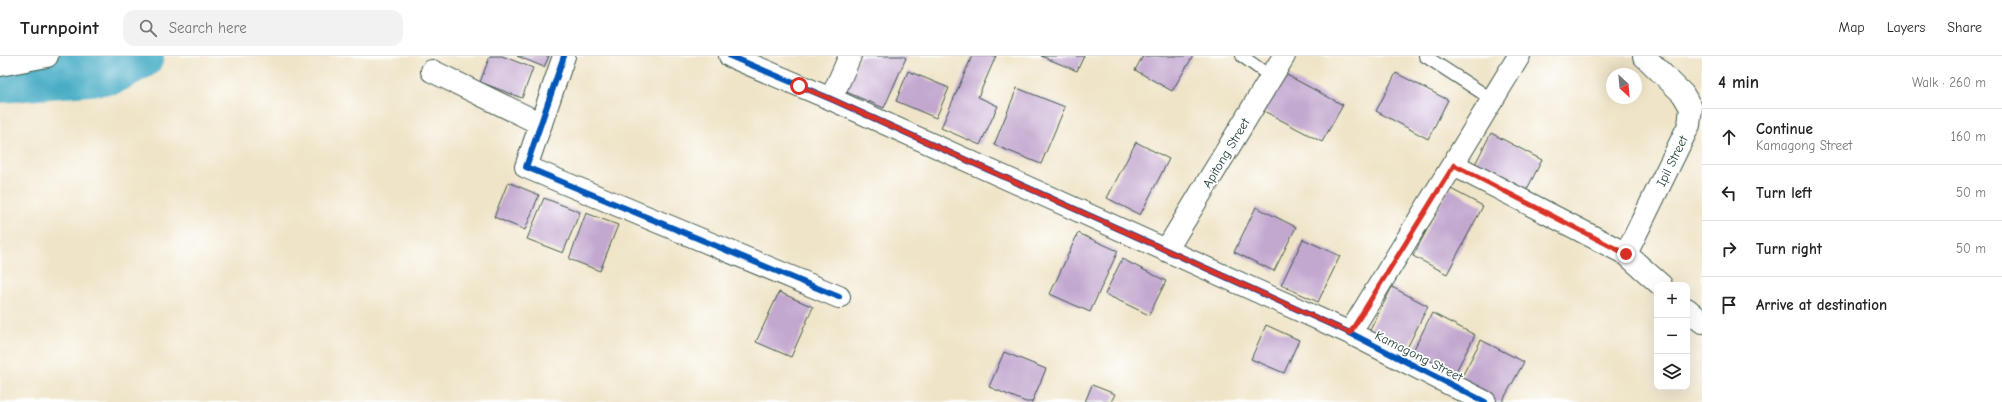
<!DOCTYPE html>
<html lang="en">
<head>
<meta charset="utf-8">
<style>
	body { margin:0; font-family:"Comic Neue",sans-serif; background:#f2f2f2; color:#222 }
	.controls { position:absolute; right:12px; bottom:12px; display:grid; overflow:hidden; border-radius:8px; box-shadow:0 4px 16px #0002 }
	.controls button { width:36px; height:36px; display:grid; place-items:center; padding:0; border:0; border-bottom:1px solid #e0e0e0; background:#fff; color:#222; font:20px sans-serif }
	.compass { position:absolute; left:1606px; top:12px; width:36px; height:36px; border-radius:50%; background:#fff; box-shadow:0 4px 16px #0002; rotate:154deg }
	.stop { position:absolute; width:12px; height:12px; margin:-9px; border:3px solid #d93025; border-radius:50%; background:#fff }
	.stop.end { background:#d93025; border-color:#fff; box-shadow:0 1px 4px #0008 }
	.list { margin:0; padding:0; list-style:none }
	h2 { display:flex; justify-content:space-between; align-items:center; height:52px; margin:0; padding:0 16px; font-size:17px }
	h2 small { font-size:13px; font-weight:400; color:#767676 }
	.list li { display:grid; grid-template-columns:26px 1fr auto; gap:12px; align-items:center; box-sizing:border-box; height:56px; padding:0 16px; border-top:1px solid #e0e0e0 }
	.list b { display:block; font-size:15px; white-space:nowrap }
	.list p { margin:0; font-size:13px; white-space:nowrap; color:#767676 }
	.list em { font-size:13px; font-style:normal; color:#767676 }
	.icon { flex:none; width:22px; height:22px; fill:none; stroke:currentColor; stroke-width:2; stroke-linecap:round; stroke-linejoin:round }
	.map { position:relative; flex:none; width:1702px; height:346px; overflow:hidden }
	header { display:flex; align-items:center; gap:24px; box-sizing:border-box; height:56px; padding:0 20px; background:#fff; border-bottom:1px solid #e0e0e0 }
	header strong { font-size:19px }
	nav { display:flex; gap:22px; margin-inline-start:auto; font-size:14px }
	.search { width:280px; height:36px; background:#f2f2f2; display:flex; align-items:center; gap:10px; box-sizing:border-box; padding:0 14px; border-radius:12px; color:#767676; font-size:15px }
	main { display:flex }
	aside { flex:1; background:#fff }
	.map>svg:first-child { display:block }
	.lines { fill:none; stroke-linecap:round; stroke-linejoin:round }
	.river { stroke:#44abc4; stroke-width:46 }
	.building { fill:#c2a7cf }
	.lane-casing { stroke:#3e564a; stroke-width:14 }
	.street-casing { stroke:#3e564a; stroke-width:24 }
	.lane { stroke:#fff; stroke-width:12 }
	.street { stroke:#fff; stroke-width:22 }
	.cycleway-casing { stroke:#fff; stroke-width:8 }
	.cycleway { stroke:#0057b8; stroke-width:6 }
	.route { stroke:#d93025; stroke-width:5 }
	.labels { text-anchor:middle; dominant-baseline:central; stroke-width:3.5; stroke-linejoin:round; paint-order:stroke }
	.street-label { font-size:13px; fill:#1f3d34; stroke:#fff }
</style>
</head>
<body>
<header>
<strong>Turnpoint</strong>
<div class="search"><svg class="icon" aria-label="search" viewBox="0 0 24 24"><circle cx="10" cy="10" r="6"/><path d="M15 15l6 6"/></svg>Search here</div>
<nav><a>Map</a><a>Layers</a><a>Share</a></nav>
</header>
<main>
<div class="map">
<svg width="1702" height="346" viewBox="0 0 1702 346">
	<rect width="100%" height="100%" fill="#fff"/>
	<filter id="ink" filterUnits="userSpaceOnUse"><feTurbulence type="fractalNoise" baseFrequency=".025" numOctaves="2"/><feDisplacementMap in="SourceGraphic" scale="8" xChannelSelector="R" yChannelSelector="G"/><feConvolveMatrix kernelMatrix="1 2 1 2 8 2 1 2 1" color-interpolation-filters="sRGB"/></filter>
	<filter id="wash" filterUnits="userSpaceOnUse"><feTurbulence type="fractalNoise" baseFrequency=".012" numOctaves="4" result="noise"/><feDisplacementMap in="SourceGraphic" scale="16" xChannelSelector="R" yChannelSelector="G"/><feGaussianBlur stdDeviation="0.9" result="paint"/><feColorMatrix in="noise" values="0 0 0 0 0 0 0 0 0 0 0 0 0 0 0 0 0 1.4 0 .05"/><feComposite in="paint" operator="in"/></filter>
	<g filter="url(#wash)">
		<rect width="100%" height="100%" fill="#efe4c7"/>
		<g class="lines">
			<path class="river" d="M0 24 113 15 141 0"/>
		</g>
		<g id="blocks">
			<path class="building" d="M490 0H502L533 12 522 42 480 26Z
				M517 0H549L544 11Z
				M860 0H902L906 2 884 52 844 35Z
				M972 0H996L978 41 998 50 980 89 941 72Z
				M1041 0H1084L1077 15Z
				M1143 0H1193L1172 35 1135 14Z
				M908 15 949 32 936 62 896 45Z
				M1283 17 1343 49 1322 86 1262 54Z
				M1396 17 1448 44 1428 83 1376 55Z
				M1017 32 1065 51 1041 108 994 89Z
				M1491 77 1542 104 1525 137 1474 110Z
				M1136 86 1169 103 1140 159 1107 142Z
				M508 126 539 139 525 174 494 161Z
				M1449 132 1483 150 1447 218 1413 200Z
				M544 142 580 156 563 197 527 183Z
				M1256 151 1296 171 1274 215 1234 196Z
				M586 157 618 169 600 215 569 203Z
				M1078 177 1118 195 1090 256 1050 238Z
				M1303 183 1340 200 1318 246 1281 229Z
				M1122 203 1166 225 1149 259 1105 238Z
				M1392 231 1428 250 1404 298 1367 280Z
				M779 236 813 251 791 301 756 286Z
				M1432 257 1475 279 1452 323 1410 301Z
				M1266 269 1299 284 1284 317 1251 303Z
				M1481 284 1524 306 1502 346H1491L1458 328Z
				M1004 296 1046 313 1032 346H1026L989 331Z
				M1092 329 1115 338 1111 346H1085Z"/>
		</g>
	</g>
	<g filter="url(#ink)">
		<use href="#blocks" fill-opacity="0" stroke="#3e564a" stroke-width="1"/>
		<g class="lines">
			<defs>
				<path id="lane" d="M1242 0 1271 21
					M1425 0 1493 44"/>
				<path id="street" d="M564 0 526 111 839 241
					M730 0 831 43 1350 277 1485 346
					M0 9 47 0
					M432 15 541 68
					M831 43 850 0
					M1454 109 1626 198 1661 229
					M1167 193 1284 0
					M1626 198 1689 69 1691 52 1683 38 1644 0
					M1687 253 1702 266
					M1350 277 1519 0"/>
			</defs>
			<use href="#lane" class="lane-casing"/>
			<use href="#street" class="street-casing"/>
			<use href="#lane" class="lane"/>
			<use href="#street" class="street"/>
			<defs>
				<path id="cycleway" d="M564 0 526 111 839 241
					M730 0 831 43 1350 277 1485 346"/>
			</defs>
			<use href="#cycleway" class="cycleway-casing"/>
			<use href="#cycleway" class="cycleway"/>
		</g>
	</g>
	<g class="lines" filter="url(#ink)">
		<path class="route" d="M799 30 831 43 1350 277 1454 109 1626 198"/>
	</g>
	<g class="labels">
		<g class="street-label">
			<text transform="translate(1226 97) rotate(-59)">Apitong Street</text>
			<text transform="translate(1672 105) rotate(-64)">Ipil Street</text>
			<text transform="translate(1419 300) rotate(27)">Kamagong Street</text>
		</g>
	</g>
</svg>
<div class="controls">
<button>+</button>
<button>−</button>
<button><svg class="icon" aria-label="layers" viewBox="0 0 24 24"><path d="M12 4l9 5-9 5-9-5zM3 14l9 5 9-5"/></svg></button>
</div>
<svg class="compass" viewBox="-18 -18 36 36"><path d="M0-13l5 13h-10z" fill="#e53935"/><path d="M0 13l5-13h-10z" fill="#767676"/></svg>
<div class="stop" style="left:799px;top:30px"></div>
<div class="stop end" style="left:1626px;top:198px"></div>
</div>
<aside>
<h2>4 min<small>Walk · 260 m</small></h2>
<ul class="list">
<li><svg class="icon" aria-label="ahead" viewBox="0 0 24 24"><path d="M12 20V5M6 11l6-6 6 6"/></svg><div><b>Continue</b><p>Kamagong Street</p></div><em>160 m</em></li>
<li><svg class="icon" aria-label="left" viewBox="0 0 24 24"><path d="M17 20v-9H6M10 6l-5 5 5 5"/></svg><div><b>Turn left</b></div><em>50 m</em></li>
<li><svg class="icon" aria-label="right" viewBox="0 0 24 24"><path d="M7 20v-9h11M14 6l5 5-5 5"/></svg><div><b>Turn right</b></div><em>50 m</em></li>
<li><svg class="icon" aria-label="arrive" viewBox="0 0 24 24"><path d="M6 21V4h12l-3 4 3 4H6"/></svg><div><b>Arrive at destination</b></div></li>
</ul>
</aside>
</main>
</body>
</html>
